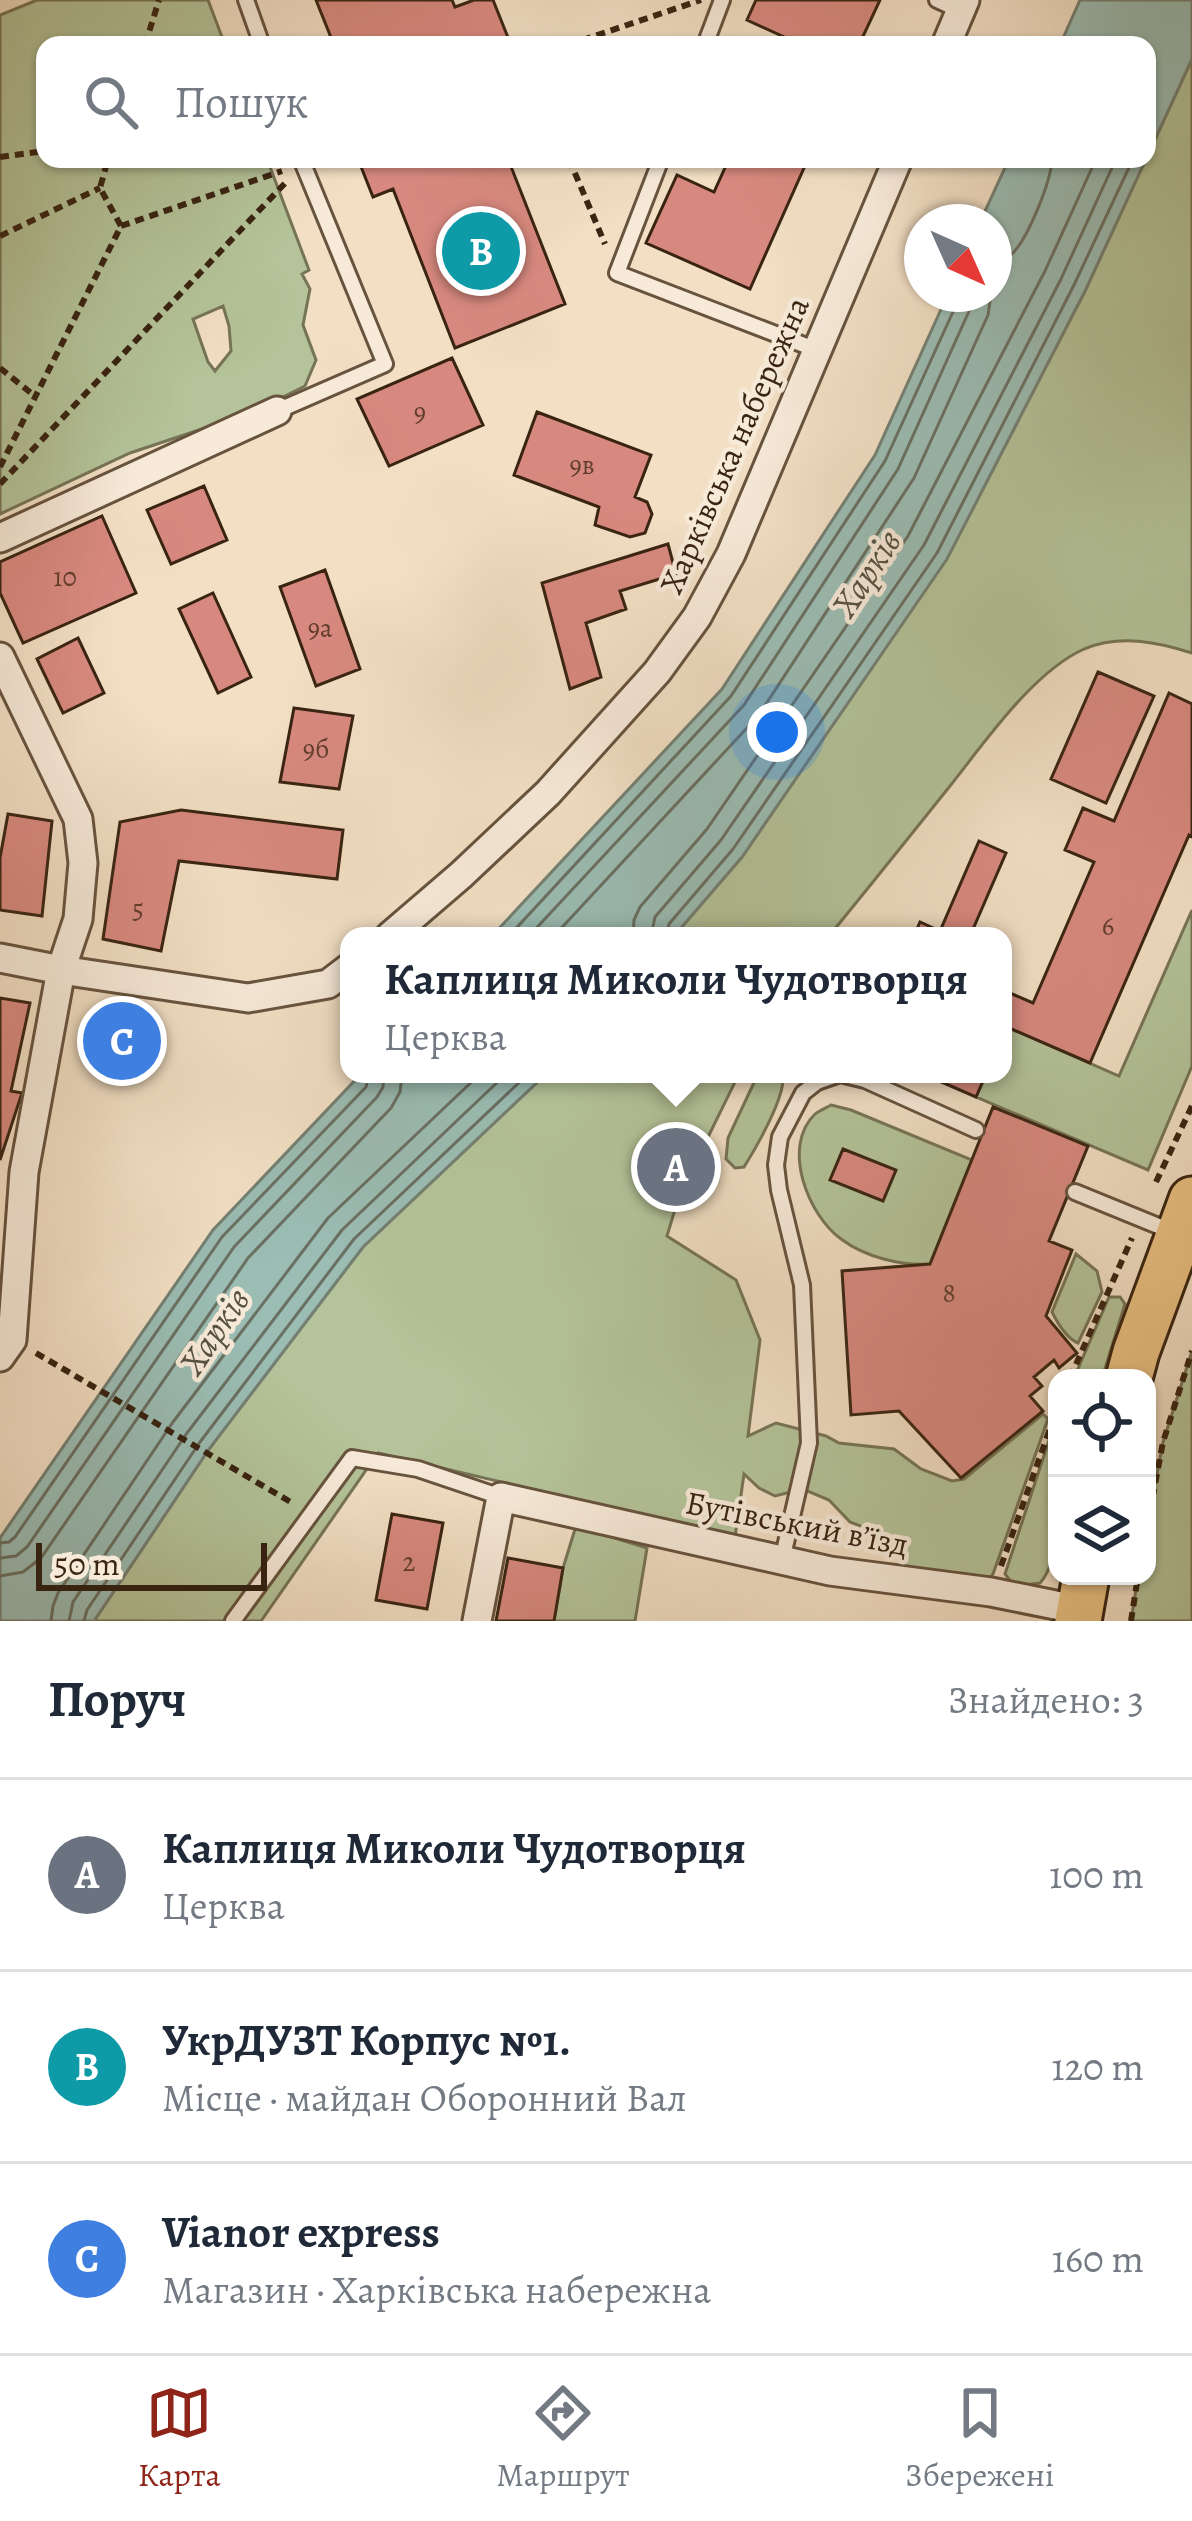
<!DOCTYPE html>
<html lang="uk">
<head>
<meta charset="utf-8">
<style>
	body { margin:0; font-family:Alegreya,serif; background:#f2f2f3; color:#1f2937 }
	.controls { position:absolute; right:36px; bottom:36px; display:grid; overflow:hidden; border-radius:24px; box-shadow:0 3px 9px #0004 }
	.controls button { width:108px; height:108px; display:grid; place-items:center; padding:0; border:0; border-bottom:3px solid #e0e1e3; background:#fff; color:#1f2937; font:60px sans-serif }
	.compass { position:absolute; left:904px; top:204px; width:108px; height:108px; border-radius:50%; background:#fff; box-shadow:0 3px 9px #0004; rotate:135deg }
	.scale { position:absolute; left:36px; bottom:30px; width:231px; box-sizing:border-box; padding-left:12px; border:6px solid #392412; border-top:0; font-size:33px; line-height:42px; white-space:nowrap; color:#392412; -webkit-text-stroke:9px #f7ead9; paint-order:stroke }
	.you { position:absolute; left:777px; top:732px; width:42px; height:42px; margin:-30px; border:9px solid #fff; border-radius:50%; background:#1a73e8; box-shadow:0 0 0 18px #1a73e833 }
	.badge { display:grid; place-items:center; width:78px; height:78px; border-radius:50%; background:#8f2418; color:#fff; font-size:39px; font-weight:700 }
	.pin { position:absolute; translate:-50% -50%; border:6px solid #fff; box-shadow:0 3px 12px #0006 }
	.popup { position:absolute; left:340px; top:927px; width:672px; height:156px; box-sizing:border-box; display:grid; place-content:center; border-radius:24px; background:#fff; filter:drop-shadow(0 3px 9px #0005); font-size:39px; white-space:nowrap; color:#747a83 }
	.popup b { font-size:45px; color:#1f2937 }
	.popup::after { content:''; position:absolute; left:50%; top:100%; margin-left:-24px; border:24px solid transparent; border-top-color:#fff }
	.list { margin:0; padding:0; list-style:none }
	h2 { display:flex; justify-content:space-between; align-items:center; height:156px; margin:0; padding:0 48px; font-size:51px }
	h2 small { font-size:39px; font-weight:400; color:#747a83 }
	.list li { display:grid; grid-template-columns:78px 1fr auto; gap:36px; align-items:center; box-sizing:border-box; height:192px; padding:0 48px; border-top:3px solid #e0e1e3 }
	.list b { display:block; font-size:45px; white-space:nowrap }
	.list p { margin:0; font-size:39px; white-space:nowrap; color:#747a83 }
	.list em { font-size:39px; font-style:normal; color:#747a83 }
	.icon { flex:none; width:66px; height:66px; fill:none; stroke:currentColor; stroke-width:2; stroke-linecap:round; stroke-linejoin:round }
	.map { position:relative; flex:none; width:1192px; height:1621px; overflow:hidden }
	.search { position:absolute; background:#fff; box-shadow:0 3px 9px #0004; left:36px; right:36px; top:36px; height:132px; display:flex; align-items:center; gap:30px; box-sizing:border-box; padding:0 42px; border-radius:24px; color:#747a83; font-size:45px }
	.sheet { height:732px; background:#fff }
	nav { display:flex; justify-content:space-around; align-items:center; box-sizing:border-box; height:168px; border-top:3px solid #e0e1e3; background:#fff; font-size:33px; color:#747a83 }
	nav a { display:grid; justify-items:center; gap:6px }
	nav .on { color:#8f2418 }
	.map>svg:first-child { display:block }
	.green { fill:#b4c399; stroke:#767456; stroke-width:3; fill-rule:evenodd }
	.water { fill:#9bbdb4; stroke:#748073; stroke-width:3 }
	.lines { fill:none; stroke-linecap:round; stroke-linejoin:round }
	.shore { stroke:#6a7063; stroke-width:3 }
	.building { fill:#d8897f; stroke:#392412; stroke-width:3 }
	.lane-casing { stroke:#67533e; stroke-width:20 }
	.street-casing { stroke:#67533e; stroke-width:33 }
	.primary-casing { stroke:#392412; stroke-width:51 }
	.path { stroke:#392412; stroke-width:6; stroke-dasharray:9 6; stroke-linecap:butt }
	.lane { stroke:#f7ead9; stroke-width:14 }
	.street { stroke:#f7ead9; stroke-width:27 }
	.primary { stroke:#e9c082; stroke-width:45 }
	.labels { text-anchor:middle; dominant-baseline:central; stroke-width:9; stroke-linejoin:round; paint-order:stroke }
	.number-label { font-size:27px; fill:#613d2d }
	.street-label { font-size:33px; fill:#392412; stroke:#f7ead9 }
	.water-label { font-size:36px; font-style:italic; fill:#565243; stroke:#f7ead9 }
</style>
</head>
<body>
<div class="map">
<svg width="1192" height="1621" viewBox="0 0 1192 1621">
	<rect width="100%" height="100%" fill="#f2dfc4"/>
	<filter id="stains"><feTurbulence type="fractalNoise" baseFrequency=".00167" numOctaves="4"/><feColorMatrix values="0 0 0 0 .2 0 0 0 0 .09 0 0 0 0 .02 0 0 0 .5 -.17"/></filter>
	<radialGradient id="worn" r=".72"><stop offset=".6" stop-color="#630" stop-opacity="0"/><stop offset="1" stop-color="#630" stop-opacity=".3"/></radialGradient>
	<path class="green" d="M37 0H208L225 45H45V159H267L309 270 302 274 310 289 303 325 316 360 305 386 285 396 208 427 130 453 0 514V15ZM223 306 229 326 231 351 215 371 208 362 193 319Z
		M1192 59V653C1157 642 1120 634 1084 649 1033 672 985 742 950 786 910 836 870 886 829 936H674L742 857 947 558 1085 291Z
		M1192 910V1066L1148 1170 976 1097 986 1074H1003V1035L1007 1027 1119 1076Z
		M546 1074H739L679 1196 667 1236 736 1280 760 1340 748 1436 776 1423 826 1436 839 1443 894 1449 921 1469 952 1481 964 1479 1043 1414 1048 1419 993 1574 984 1586 904 1572 901 1550 886 1536 850 1522 829 1500 803 1489 775 1496 759 1488 744 1474 735 1537 378 1453 261 1621H94L209 1449 363 1247Z
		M758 1074H783C786 1096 757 1146 744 1167L735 1168 726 1159 728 1138Z
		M831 1105 851 1110 972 1160 930 1264C901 1266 865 1257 841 1239 808 1215 781 1147 815 1114 815 1113 830 1106 831 1105Z
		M1076 1254 1097 1271 1102 1292 1078 1343C1066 1338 1058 1324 1052 1312Z
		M1109 1297H1120L1125 1304 1102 1378H1074Z
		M1192 1351V1621H1131L1138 1576H1147V1527L1163 1442Z
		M1057 1416C1057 1457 1067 1554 1040 1583L1025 1585 1011 1582 1005 1574Z
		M576 1526 647 1548 635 1621H554L563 1568Z"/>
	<path class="water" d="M1080 0H1192V59L1147 157V45H1060Z
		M1009 159H1146L1085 291 947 559 742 857 674 936H492L722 689 875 455 948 294H994V222H980Z
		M361 1074H546L363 1247 209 1449 94 1621H0V1538L213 1230Z"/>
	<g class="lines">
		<path class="shore" d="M994 264C1002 260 1005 260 1012 254 1028 238 1051 182 1052 159
			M509 936 731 696 885 461 957 303 958 294
			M529 936 744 705 898 469 970 309 973 294
			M554 936 758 716 914 478 988 315 991 294
			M633 936 634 920 640 907 707 829 908 536 1045 271 1096 159
			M651 936 655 917 721 840 924 545 1061 279 1116 159
			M666 936 669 924 733 849 937 553 1074 285 1133 159
			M0 1543 9 1542 15 1537 222 1237 366 1087 369 1074
			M0 1558 16 1556 27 1547 234 1247 377 1097 383 1087 384 1074
			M0 1576 23 1572 41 1558 248 1258 391 1108 400 1092 402 1074
			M51 1621 53 1606 58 1593 173 1422 328 1218 480 1074
			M69 1621 73 1602 187 1433 342 1230 506 1074
			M84 1621 87 1610 200 1442 354 1239 528 1074"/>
	</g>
	<path class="building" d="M316 0H452L455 7 474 0H493L511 45H334Z
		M316 0H452L455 7 474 0H493L511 45H334Z
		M756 0H880L859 45H780L784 37 747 20Z
		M358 159H508L565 304 455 348 393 189 373 197Z
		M358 159H508L565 304 455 348 393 189 373 197Z
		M729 159H808L750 289 646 243 677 175 714 192Z
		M452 358 483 425 389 466 357 399Z
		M537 412 651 455 635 497 647 502 652 514 645 533 630 537 595 525 599 507 514 475Z
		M204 486 227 540 171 564 147 510Z
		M102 516 136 593 23 643 0 593V562Z
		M668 544 676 574 620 591 626 609 586 623 601 677 570 689 542 583Z
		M325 570 360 669 316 686 280 587Z
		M213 593 251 677 218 693 179 609Z
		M78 638 104 693 63 713 37 659Z
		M1098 672 1154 696 1106 803 1051 779Z
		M1169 693 1192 704V837L1189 835 1090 1063 1007 1027 1003 1035V990L1033 1003 1094 862 1065 850 1083 808 1114 821Z
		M294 708 353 716 339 789 280 782Z
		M181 810 343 830 337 879 179 861 161 951 103 939 120 822Z
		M8 814 52 821 42 916 0 910V858Z
		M979 841 1006 853 970 936H914L920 922 940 931Z
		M0 998 30 1003 11 1091 22 1093 0 1160Z
		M104 1013 148 1020 141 1068 97 1061Z
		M923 1074H986L976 1097Z
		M993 1107 1088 1146 1049 1241 1072 1250 1046 1316 1077 1353 1059 1368 1054 1360 1034 1377 1042 1386 1030 1396 1043 1411 961 1478 899 1411 851 1415 842 1271 930 1264Z
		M669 1140 701 1154 684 1194 652 1180Z
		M843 1149 896 1170 883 1201 830 1180Z
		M392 1514 443 1523 427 1609 376 1600Z
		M508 1558 563 1568 554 1621H496Z"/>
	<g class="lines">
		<defs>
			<path id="lane" d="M246 0 262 45
				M937 0 961 11
				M705 45 722 0
				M661 159 617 273 817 350
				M277 411 385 364 301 159
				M1075 1192 1173 1232
				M782 1560 809 1443 802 1285 779 1190 776 1165 780 1137 803 1093 817 1082 840 1074 865 1080 976 1130
				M233 1621 352 1458 418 1469 501 1497"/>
			<path id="street" d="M946 45 965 0
				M0 538 277 411
				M0 657 78 819 83 863 78 919 61 970 24 1172 12 1340 0 1357
				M390 936 461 875 548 793 657 672 697 617 731 554 898 159
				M0 958 61 970 248 998 328 984 349 968
				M477 1621 501 1497 830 1571 991 1592 1080 1610"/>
			<path id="primary" d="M1129 1378 1136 1352 1192 1200
				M1078 1621 1086 1576"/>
		</defs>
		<use href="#lane" class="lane-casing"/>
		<use href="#street" class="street-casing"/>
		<use href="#primary" class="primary-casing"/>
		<path class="path" d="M145 45 159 0
			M568 45 701 0
			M0 157 45 151
			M569 159 605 244
			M121 226 282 171
			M0 236 100 188
			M0 368 36 397
			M0 467 121 226 100 188 108 159
			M0 484 288 180
			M1156 1182 1192 1106
			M36 1353 294 1504
			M1070 1378 1132 1238
			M1147 1527 1163 1442 1192 1351
			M1001 1566 1057 1409
			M1131 1621 1138 1576"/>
		<use href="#lane" class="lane"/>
		<use href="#street" class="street"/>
		<use href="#primary" class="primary"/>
	</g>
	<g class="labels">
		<g class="number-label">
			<text x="420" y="412">9</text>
			<text x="582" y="465">9в</text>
			<text x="65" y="577">10</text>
			<text x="320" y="628">9а</text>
			<text x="316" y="749">9б</text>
			<text x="138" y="909">5</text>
			<text x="1108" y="926">6</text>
			<text x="949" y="1293">8</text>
			<text x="409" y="1562">2</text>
		</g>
		<g class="street-label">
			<text transform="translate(734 445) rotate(-66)">Харківська набережна</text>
			<text transform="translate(797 1523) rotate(11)">Бутівський в’їзд</text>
		</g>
		<g class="water-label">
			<text transform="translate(866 573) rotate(-57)">Харків</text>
			<text transform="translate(214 1331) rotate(-56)">Харків</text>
		</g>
	</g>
	<rect width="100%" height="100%" filter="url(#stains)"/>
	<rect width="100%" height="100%" fill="url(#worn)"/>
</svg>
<div class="controls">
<button><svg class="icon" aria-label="locate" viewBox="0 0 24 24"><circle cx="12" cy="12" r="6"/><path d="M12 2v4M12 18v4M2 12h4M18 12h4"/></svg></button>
<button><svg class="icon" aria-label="layers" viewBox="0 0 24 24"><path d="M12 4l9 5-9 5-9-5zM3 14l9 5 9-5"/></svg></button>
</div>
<svg class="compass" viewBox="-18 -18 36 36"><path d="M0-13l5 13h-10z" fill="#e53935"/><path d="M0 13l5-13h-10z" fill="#747a83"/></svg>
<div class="scale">50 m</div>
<div class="you"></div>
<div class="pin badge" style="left:676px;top:1167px;background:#6b7280">A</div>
<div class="popup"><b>Каплиця Миколи Чудотворця</b>Церква</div>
<div class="pin badge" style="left:481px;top:251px;background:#0f9aa8">B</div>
<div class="pin badge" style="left:122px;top:1041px;background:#3f7fe0">C</div>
<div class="search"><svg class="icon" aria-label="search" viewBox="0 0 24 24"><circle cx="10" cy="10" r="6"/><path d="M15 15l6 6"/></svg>Пошук</div>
</div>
<section class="sheet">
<h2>Поруч<small>Знайдено: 3</small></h2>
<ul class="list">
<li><span class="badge" style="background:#6b7280">A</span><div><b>Каплиця Миколи Чудотворця</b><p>Церква</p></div><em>100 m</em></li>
<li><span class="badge" style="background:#0f9aa8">B</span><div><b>УкрДУЗТ Корпус №1.</b><p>Місце · майдан Оборонний Вал</p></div><em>120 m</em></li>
<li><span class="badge" style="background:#3f7fe0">C</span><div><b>Vianor express</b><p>Магазин · Харківська набережна</p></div><em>160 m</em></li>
</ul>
</section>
<nav>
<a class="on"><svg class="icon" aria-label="map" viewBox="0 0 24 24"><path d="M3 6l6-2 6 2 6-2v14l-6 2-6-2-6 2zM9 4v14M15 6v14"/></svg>Карта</a>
<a><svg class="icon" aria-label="directions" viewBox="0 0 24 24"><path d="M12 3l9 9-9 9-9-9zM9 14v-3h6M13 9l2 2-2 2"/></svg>Маршрут</a>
<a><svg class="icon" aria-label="saved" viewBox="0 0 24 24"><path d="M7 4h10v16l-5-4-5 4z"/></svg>Збережені</a>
</nav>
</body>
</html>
